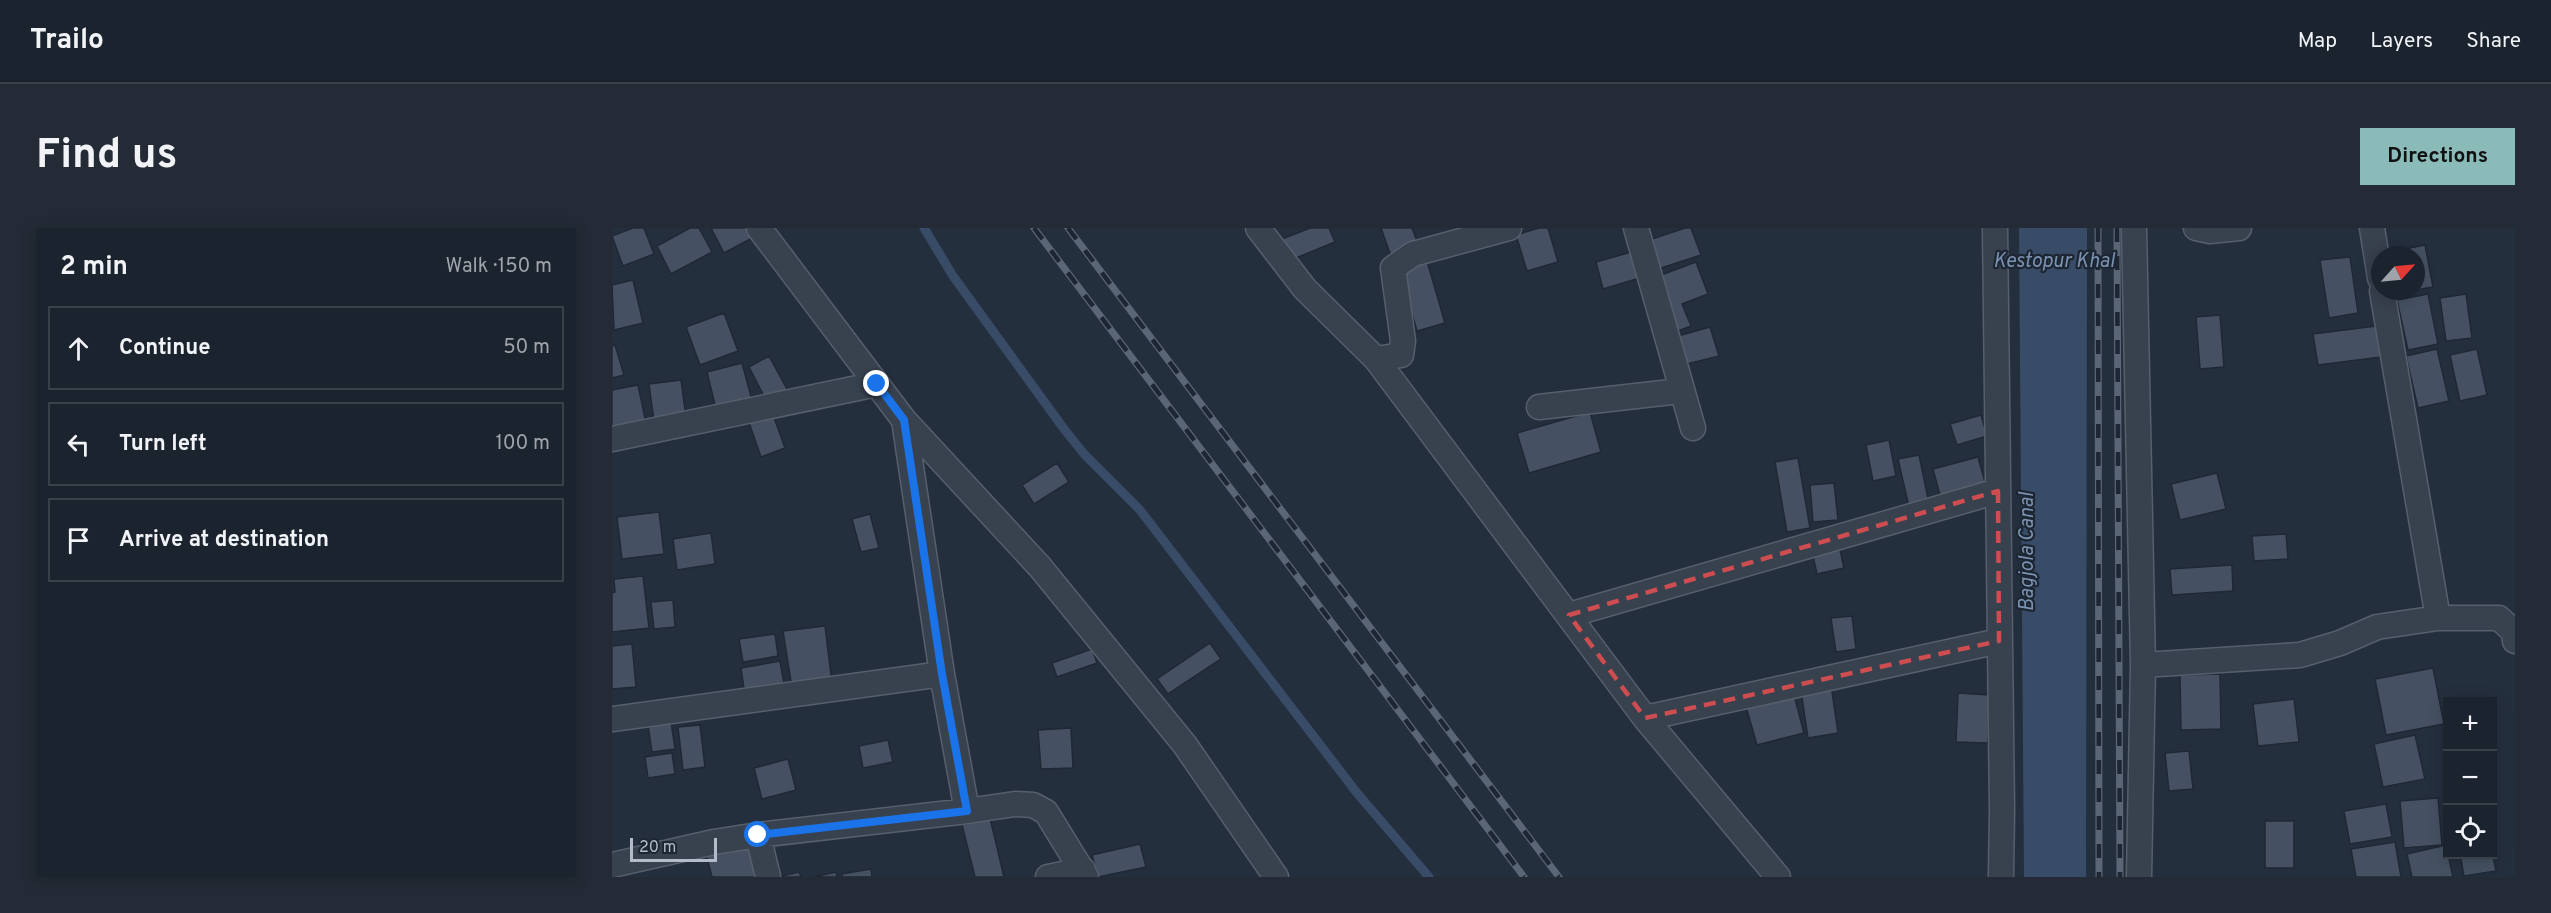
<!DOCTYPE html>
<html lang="en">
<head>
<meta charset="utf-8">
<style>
	body { margin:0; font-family:Overpass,sans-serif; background:#242b36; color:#f1f3f6 }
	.controls { position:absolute; right:18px; bottom:18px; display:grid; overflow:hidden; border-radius:0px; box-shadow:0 3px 15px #0003 }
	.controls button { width:54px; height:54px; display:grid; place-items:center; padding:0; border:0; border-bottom:2px solid #39404a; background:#1b232e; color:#f1f3f6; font:30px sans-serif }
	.compass { position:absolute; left:1759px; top:18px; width:54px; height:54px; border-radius:50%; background:#1b232e; box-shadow:0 3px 15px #0003; rotate:63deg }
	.scale { position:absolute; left:18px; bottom:15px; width:87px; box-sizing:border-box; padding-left:6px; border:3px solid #b4bcc9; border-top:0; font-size:16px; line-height:21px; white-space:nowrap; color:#b4bcc9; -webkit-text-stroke:4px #1d2633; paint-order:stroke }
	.stop { position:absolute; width:18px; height:18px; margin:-14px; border:4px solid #1a73e8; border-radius:50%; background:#fff }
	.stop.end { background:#1a73e8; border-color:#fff; box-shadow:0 2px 6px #0008 }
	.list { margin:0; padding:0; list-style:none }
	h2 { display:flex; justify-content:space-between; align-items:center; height:78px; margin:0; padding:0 24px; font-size:26px }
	h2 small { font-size:20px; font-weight:400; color:#a0a4aa }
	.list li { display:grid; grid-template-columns:39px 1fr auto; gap:18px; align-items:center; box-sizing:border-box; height:84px; margin:0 12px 12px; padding:0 12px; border:2px solid #39404a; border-radius:0px }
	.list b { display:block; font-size:22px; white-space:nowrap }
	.list em { font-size:20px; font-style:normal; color:#a0a4aa }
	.icon { flex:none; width:33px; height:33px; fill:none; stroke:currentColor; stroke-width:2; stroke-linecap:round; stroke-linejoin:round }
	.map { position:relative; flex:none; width:1903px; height:649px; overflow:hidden; border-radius:0px }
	header { display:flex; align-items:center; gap:36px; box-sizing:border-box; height:84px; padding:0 30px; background:#1b232e; border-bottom:2px solid #39404a }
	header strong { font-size:28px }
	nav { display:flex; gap:33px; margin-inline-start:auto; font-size:21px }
	.intro { display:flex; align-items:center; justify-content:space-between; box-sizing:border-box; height:144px; padding:0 36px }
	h1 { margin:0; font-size:42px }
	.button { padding:15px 27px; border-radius:0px; background:#8bbbb9; color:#111; font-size:21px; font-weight:700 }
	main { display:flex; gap:36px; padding:0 36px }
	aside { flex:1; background:#1b232e; border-radius:0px; box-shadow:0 3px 15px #0003 }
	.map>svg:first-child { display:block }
	.water { fill:#394c67 }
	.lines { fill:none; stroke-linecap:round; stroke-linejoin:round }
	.stream { stroke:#394c67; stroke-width:9 }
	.building { fill:#455162; stroke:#1f2835; stroke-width:1.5 }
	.street-casing { stroke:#565f6c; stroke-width:27 }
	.street { stroke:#38414e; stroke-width:24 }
	.rail-casing { stroke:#5a6575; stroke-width:7 }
	.rail { stroke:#1d2633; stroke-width:4.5; stroke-dasharray:14; stroke-linecap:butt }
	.route { stroke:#1a73e8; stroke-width:8 }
	.marked { fill:none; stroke:#ce4d50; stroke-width:4.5; stroke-dasharray:12 8; stroke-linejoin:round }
	.labels { text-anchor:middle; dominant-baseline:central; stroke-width:4.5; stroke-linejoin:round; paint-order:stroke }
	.water-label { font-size:20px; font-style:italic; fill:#7c92b1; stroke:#1d2633 }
</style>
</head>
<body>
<header>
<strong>Trailo</strong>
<nav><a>Map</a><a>Layers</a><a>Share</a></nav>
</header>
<div class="intro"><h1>Find us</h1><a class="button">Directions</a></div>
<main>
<aside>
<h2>2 min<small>Walk · 150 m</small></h2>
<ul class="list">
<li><svg class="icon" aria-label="ahead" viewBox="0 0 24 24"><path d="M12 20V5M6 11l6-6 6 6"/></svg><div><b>Continue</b></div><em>50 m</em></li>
<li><svg class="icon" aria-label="left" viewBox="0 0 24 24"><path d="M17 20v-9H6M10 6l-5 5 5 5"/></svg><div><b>Turn left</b></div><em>100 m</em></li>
<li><svg class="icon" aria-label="arrive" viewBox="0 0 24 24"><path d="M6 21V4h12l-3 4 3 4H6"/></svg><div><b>Arrive at destination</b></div></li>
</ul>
</aside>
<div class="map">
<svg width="1903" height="649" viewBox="0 0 1903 649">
	<rect width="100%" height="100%" fill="#242f3e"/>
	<path class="water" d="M1407 0H1475L1474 649H1412Z"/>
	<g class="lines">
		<path class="stream" d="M312 0 341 48 452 201 473 227 528 282 745 565 817 649"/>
	</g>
	<path class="building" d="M21 0H32L42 26 11 38 0 8Z
		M78 0H87L100 24 59 46 45 18Z
		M99 0H137L142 9 112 25Z
		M698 0H717L723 14 679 32 670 11Z
		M769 0H800L808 21 780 31Z
		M927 0H936L946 34 915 43 904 7Z
		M1073 0H1079L1089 27 1040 43 1031 14Z
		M1813 17 1821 59 1804 62V27H1777V24Z
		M1023 23 1031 49 991 61 984 34Z
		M1738 29 1746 85 1717 90 1708 32Z
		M815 33 833 95 805 103 787 41Z
		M1084 34 1096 66 1070 76 1079 98 1061 105 1041 50Z
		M21 52 31 95 2 102 0 57Z
		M1816 66 1826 116 1796 122 1785 72Z
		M1854 66 1860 110 1834 113 1828 70Z
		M112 85 126 123 88 137 74 99Z
		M1608 87 1612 139 1588 141 1584 89Z
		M1772 97 1777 128 1706 137 1701 106Z
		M1098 99 1107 128 1067 138 1059 110Z
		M3 117 12 147 0 150V118Z
		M1825 121 1837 173 1806 180 1794 128Z
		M1865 121 1875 167 1848 173 1838 127Z
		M157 128 176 163 155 174 137 139Z
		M130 135 141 176 105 185 95 144Z
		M69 152 74 189 42 193 37 156Z
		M26 157 34 195 0 201V162Z
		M160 184 173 220 149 229 136 192Z
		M978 184 989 224 917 245 905 205Z
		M1369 187 1375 208 1345 217 1338 196Z
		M1277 212 1284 248 1261 253 1254 217Z
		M1307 227 1317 275 1297 279 1286 231Z
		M1366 229 1374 258 1329 271 1321 241Z
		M1186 230 1198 300 1175 304 1163 234Z
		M445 235 457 254 422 276 410 257Z
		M1605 245 1614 281 1568 292 1559 256Z
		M1222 255 1226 292 1201 294 1198 257Z
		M47 284 52 326 10 331 5 289Z
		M258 286 267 320 249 324 240 291Z
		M99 305 103 336 65 342 61 311Z
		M1674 306 1676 331 1642 333 1640 308Z
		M1227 317 1232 340 1205 346 1200 323Z
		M1620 337 1621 363 1560 367 1558 341Z
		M31 348 37 400 0 404V365L3 364 2 351Z
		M61 372 63 399 42 401 39 374Z
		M1240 388 1244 421 1224 424 1219 390Z
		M213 398 220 455 180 460 171 403Z
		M163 406 166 428 131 434 127 411Z
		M598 415 609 431 556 466 545 451Z
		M20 416 24 459 0 461V418Z
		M480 421 485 435 445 449 440 435Z
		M168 433 173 461 133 468 129 440Z
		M1821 440 1832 496 1774 507 1763 451Z
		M1608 446 1609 501 1569 502 1568 447Z
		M1219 457 1226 505 1196 510 1189 462Z
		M1181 463 1192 505 1145 517 1133 475Z
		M1346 465 1377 467 1376 515 1344 514Z
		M1682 471 1687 514 1646 518 1641 476Z
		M58 487 63 521 40 524 35 490Z
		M88 497 93 539 71 542 66 499Z
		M459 500 461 540 429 541 426 502Z
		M1803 507 1813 551 1771 559 1762 516Z
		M276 512 281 534 251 540 247 518Z
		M1577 523 1581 561 1557 563 1553 525Z
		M60 525 63 546 36 550 33 529Z
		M176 531 184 562 150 571 142 540Z
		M1826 570 1830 617 1792 620 1788 573Z
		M1774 576 1780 609 1738 616 1732 583Z
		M378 590 392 649H363L350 597Z
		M1653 593H1682V640H1653Z
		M143 614 151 649H100L94 625Z
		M1783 614 1789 649H1744L1739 621Z
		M528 616 534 639 486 649 480 627Z
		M1834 617 1841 649H1800L1795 626Z
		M1880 623 1884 643 1852 648 1848 626H1880Z
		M259 641 260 649H230V646Z
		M187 644 189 649H165Z
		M224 644 225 649H202Z"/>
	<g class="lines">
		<defs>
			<path id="street" d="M147 0 292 192 428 339 573 517 664 649
				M646 0 693 61 764 131 1033 490 1166 649
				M1024 0 1081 200
				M1383 0 1390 582 1389 649
				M1522 0 1531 437 1527 649
				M1584 0 1598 3 1627 0
				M1760 0 1768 50
				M1770 63 1826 390
				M764 131 789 127 791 113 781 40 801 26 897 0
				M927 179 1068 163
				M292 192 330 446 355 583 403 576 421 577 434 584 474 649
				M0 211 265 156
				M957 387 1386 263
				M1531 437 1688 427 1728 415 1765 399 1826 390H1887L1902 404 1903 413
				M1033 490 1387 413
				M0 491 330 446
				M146 607 156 649
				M0 637 102 614 146 607 355 583
				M436 649 471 642"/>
		</defs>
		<use href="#street" class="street-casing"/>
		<use href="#street" class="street"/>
		<defs>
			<path id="rail" d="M422 0 912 649
				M456 0 947 649
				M1486 0 1487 649
				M1505 0 1508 649"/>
		</defs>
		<use href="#rail" class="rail-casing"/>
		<use href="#rail" class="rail"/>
	</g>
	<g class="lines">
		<path class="route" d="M146 607 355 583 330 446 292 192 265 156"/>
	</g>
	<path class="marked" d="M1386 263 1387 413 1033 490 957 387Z"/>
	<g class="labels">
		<g class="water-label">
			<text x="1442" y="34">Kestopur Khal</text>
			<text transform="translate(1416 324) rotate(-90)">Bagjola Canal</text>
		</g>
	</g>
</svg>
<div class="controls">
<button>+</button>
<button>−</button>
<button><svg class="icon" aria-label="locate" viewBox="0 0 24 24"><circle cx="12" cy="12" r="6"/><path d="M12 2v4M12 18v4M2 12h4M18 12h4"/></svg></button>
</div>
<svg class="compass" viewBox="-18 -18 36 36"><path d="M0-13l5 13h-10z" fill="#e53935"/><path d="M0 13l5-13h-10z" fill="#a0a4aa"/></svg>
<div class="scale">20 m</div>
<div class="stop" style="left:146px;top:607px"></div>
<div class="stop end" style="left:265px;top:156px"></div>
</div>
</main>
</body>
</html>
